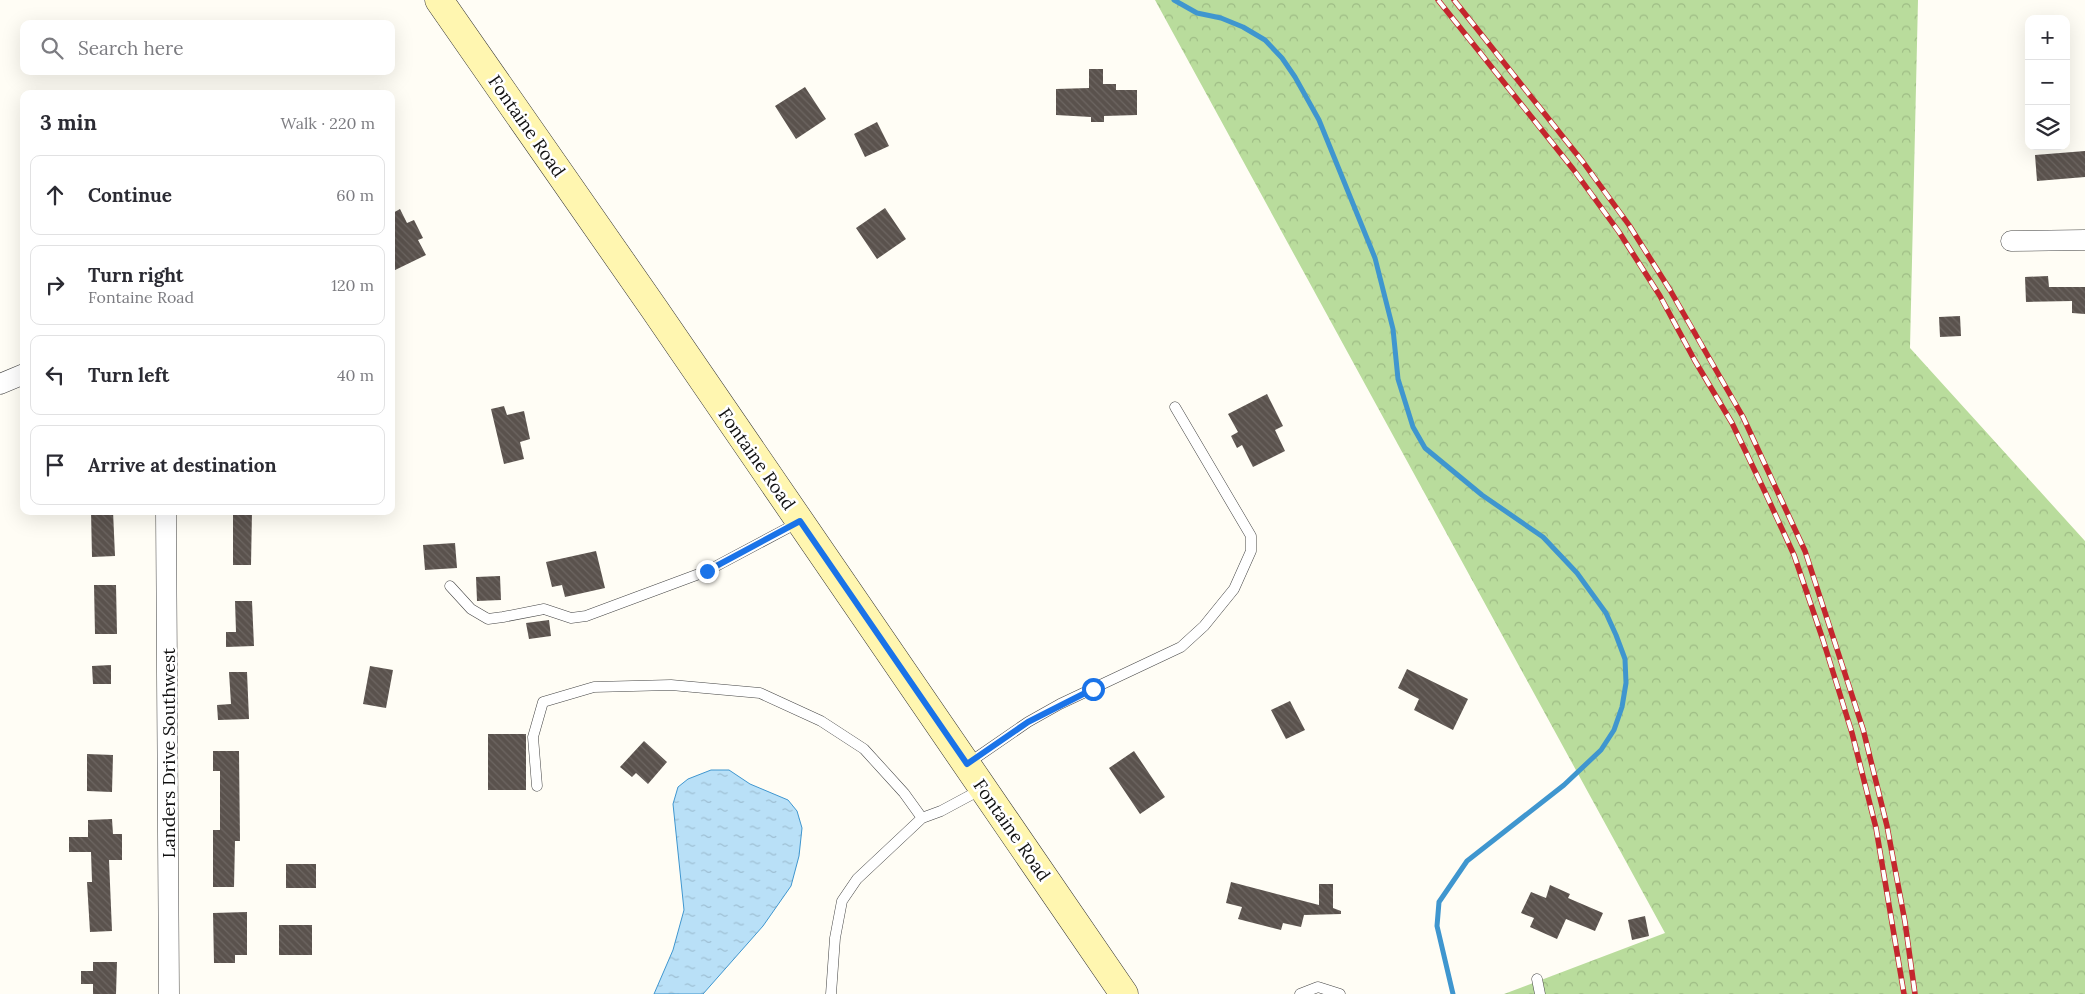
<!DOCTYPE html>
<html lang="en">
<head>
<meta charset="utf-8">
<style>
	body { margin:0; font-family:Lora,serif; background:#f2f2f3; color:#2b2b33 }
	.controls { position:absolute; right:15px; top:15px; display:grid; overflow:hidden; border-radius:10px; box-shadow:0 5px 20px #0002 }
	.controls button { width:45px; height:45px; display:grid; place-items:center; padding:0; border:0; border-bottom:1px solid #e1e1e2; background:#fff; color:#2b2b33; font:25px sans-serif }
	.stop { position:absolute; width:15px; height:15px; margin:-11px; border:4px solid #1a73e8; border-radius:50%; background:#fff }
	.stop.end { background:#1a73e8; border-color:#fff; box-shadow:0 1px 5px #0008 }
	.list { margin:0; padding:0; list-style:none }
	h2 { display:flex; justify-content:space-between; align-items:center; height:65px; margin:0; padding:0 20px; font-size:21px }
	h2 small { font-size:16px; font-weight:400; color:#7c7c81 }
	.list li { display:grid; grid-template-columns:32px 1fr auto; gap:15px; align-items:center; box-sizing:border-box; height:80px; margin:0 10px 10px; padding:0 10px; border:1px solid #e1e1e2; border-radius:10px }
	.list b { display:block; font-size:19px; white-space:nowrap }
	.list p { margin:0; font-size:16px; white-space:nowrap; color:#7c7c81 }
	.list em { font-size:16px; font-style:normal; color:#7c7c81 }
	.icon { flex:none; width:28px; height:28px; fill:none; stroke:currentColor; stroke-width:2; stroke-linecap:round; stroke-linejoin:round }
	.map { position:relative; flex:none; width:2085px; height:994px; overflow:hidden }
	.search { position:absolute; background:#fff; box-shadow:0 5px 20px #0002; left:20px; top:20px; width:375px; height:55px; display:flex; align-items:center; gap:12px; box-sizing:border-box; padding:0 18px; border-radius:10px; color:#7c7c81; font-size:19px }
	.panel { position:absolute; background:#fff; box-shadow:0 5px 20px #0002; left:20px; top:90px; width:375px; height:425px; border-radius:10px }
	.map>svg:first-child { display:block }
	.forest { fill:url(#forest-crowns) }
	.water { fill:url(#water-ripples); stroke:#3f96cf }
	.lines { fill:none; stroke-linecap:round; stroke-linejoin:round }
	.stream { stroke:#3f96cf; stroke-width:5 }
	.building { fill:url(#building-back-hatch) }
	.service-casing { stroke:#444; stroke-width:11 }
	.minor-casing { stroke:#444; stroke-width:21 }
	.secondary-casing { stroke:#333; stroke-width:29 }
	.service { stroke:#fff; stroke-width:10 }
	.minor { stroke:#fff; stroke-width:20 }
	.secondary { stroke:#fff6b0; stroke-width:28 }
	.rail-casing { stroke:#c4262e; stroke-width:5.5 }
	.rail { stroke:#fff; stroke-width:4; stroke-dasharray:11; stroke-linecap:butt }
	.route { stroke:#1a73e8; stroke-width:6 }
	.labels { text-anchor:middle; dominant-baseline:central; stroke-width:5; stroke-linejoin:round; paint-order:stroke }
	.street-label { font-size:18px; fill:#111; stroke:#fff }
</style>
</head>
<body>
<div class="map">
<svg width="2085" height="994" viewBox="0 0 2085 994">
	<defs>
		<pattern id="forest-crowns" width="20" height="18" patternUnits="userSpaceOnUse" patternTransform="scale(1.25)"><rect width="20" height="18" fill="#b9dc9c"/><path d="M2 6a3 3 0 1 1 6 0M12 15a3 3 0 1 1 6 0" fill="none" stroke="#9ebc85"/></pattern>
		<pattern id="water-ripples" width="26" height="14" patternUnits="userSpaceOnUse" patternTransform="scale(1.25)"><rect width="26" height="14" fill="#b9e0f7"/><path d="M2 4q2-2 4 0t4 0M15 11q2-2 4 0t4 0" fill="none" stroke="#9ebfd3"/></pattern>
		<pattern id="building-back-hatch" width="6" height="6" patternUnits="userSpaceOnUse" patternTransform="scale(1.25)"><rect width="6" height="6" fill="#5a524d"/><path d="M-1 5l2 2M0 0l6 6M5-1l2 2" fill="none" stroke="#6d6662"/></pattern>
	</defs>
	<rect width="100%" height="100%" fill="#fffdf5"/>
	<path class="forest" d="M1155 0H1918L1910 348 2085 541V994H1504L1665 933Z"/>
	<path class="water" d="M711 770H729L750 784 788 800 797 811 802 828 799 856 791 886 763 926 703 994H654L673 950 684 910 673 804 678 787 688 779Z"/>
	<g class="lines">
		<path class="stream" d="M1174 0 1197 13 1221 18 1243 27 1265 40 1282 58 1295 77 1319 120 1375 258 1393 329 1398 379 1413 427 1425 448 1482 495 1543 537 1577 573 1606 613 1616 635 1625 659 1626 683 1622 707 1614 730 1601 750 1564 785 1467 861 1439 902 1437 926 1453 994"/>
	</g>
	<path class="building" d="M1089 69H1103V84H1116V90H1137V115L1104 116V122H1091V117L1056 115V89L1089 88Z
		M805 87 826 119 796 139 775 106Z
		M877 122 889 146 865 157 854 134Z
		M2085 151V177L2037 181 2035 155Z
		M885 208 906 239 877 259 856 228Z
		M400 209 407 223 414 220 423 238 418 240 426 255 391 272V214Z
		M2048 276 2049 287H2085V314L2072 313V301L2026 302 2025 277Z
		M1960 316 1961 336 1940 337 1939 317Z
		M1267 394 1283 426 1275 430 1285 451 1253 467 1242 445 1237 448 1231 436 1238 432 1228 414Z
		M504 406 507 415 524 411 530 439 520 442 524 459 504 464 491 409Z
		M91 511H113L115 556 92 557Z
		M233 511H252L251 565H233Z
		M455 543 457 568 425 570 423 545Z
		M596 551 605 588 565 597 562 585 552 587 546 562Z
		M500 576 501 600 477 601 476 577Z
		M94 585H116L117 634H95Z
		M235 601H252L254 646 226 647V632H236Z
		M549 620 551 636 529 639 526 623Z
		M111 665V684H93L92 666Z
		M370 666 393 670 386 708 363 704Z
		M1407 669 1468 699 1453 730 1414 710 1419 699 1398 688Z
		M229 672H247L249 719 218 720 217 705 231 704Z
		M1290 701 1305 730 1286 739 1271 710Z
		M488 734H526V790H488Z
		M644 741 667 762 648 784 636 773 632 777 620 767Z
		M213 751H239L240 841H235L234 887H213V830H220V771H213Z
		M1134 751 1165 797 1140 814 1109 768Z
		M87 754 113 755 112 792 87 791Z
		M112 819 113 834H122V860H109L112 931 90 932 87 882H92L91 852H69V837H88V820Z
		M286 864H316V888H286Z
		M1231 882 1319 905V884H1333V908L1341 911V914L1304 915 1301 927 1283 923 1281 930 1238 919 1242 907 1226 903Z
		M1550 885 1570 894 1568 898 1603 913 1595 931 1566 919 1557 939 1530 927 1534 918 1521 913 1531 892 1546 898Z
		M247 912V955H235V963H214L213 913Z
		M1645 916 1649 936 1632 940 1628 920Z
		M279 925H312V955H279Z
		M93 962H117L116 994H93V984H81V971H93Z"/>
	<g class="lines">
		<defs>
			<path id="service" d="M450 586 471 609 488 619 503 617 544 609 571 618 586 616 707 571 799 522
				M967 764 1028 722 1060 704 1181 647 1204 626 1234 589 1251 551V536L1175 407
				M537 786 533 737 543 702 594 687 671 685 760 693 821 721 864 749 904 793 922 818 941 811 982 789
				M1537 979 1540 994
				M831 994 835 938 842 901 857 879 922 818
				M1300 994 1318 987 1340 994"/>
			<path id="minor" d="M2011 241 2085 240
				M0 384 24 374
				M166 511 169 994"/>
			<path id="secondary" d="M439 0 655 310 1124 994"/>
		</defs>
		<use href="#service" class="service-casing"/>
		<use href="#minor" class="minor-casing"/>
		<use href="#secondary" class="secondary-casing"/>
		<use href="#service" class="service"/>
		<use href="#minor" class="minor"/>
		<use href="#secondary" class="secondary"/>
		<defs>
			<path id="rail" d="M1438 0 1573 169 1619 232 1660 296 1695 361 1732 423 1765 492 1794 555 1823 640 1852 733 1876 828 1904 994
				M1454 0 1583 162 1629 225 1670 290 1743 417 1805 551 1863 729 1887 826 1905 922 1915 994"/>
		</defs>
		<use href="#rail" class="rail-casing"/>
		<use href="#rail" class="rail"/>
	</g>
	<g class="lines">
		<path class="route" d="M707 571 800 521 967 764 1028 722 1093 689"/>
	</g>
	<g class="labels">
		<g class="street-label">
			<text transform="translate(527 126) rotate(55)">Fontaine Road</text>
			<text transform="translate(757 459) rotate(55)">Fontaine Road</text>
			<text transform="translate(168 753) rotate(-90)">Landers Drive Southwest</text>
			<text transform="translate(1012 830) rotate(55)">Fontaine Road</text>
		</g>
	</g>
</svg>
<div class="controls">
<button>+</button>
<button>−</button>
<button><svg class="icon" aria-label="layers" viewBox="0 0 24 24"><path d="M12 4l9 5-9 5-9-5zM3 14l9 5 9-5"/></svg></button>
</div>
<div class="stop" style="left:1093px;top:689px"></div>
<div class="stop end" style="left:707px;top:571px"></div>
<div class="search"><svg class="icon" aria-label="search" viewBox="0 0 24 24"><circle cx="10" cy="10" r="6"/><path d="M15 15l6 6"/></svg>Search here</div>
<section class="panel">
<h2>3 min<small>Walk · 220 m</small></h2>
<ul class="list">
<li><svg class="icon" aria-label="ahead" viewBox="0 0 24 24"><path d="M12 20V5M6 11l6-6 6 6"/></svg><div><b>Continue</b></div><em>60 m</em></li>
<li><svg class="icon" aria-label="right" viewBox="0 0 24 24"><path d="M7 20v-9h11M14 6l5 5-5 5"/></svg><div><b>Turn right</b><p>Fontaine Road</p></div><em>120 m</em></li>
<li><svg class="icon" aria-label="left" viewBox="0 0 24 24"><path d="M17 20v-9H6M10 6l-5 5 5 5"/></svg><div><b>Turn left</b></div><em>40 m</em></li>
<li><svg class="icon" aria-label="arrive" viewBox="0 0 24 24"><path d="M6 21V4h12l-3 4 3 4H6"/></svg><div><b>Arrive at destination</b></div></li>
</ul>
</section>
</div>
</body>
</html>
